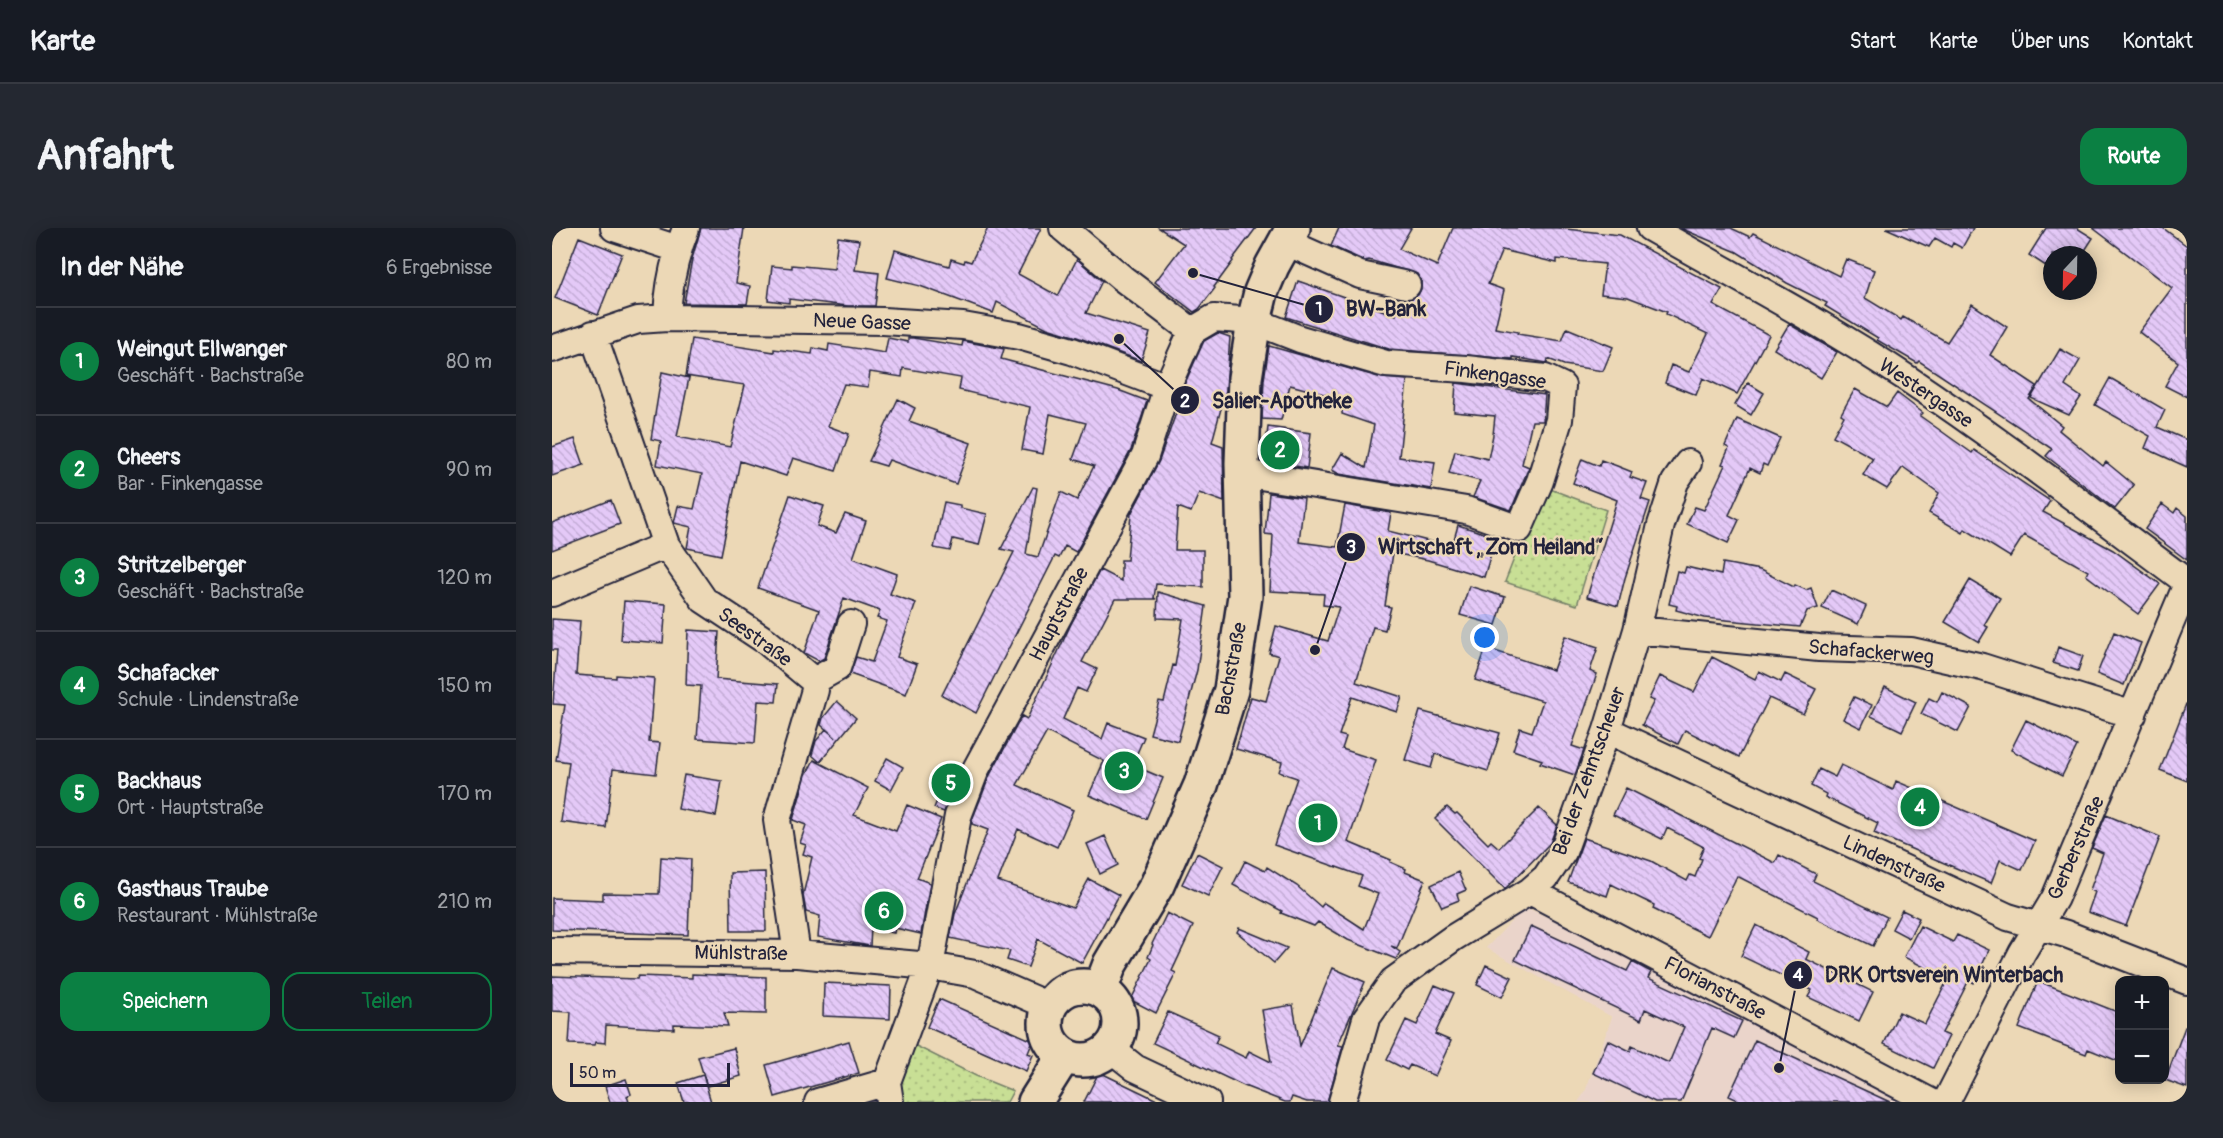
<!DOCTYPE html>
<html lang="de">
<head>
<meta charset="utf-8">
<style>
	body { margin:0; font-family:Pangolin,sans-serif; background:#242831; color:#f1f3f6 }
	.controls { position:absolute; right:18px; bottom:18px; display:grid; overflow:hidden; border-radius:12px; box-shadow:0 3px 15px #0003 }
	.controls button { width:54px; height:54px; display:grid; place-items:center; padding:0; border:0; border-bottom:2px solid #363941; background:#171b24; color:#f1f3f6; font:30px sans-serif }
	.compass { position:absolute; left:1491px; top:18px; width:54px; height:54px; border-radius:50%; background:#171b24; box-shadow:0 3px 15px #0003; rotate:202deg }
	.scale { position:absolute; left:18px; bottom:15px; width:160px; box-sizing:border-box; padding-left:6px; border:3px solid #22223b; border-top:0; font-size:16px; line-height:21px; white-space:nowrap; color:#22223b; -webkit-text-stroke:4px #ecd8b6; paint-order:stroke }
	.you { position:absolute; left:933px; top:410px; width:21px; height:21px; margin:-15px; border:4px solid #fff; border-radius:50%; background:#1a73e8; box-shadow:0 0 0 9px #1a73e833 }
	.badge { display:grid; place-items:center; width:39px; height:39px; border-radius:50%; background:#0b8043; color:#fff; font-size:20px; font-weight:700 }
	.pin { position:absolute; translate:-50% -50%; border:3px solid #fff; box-shadow:0 2px 6px #0006 }
	.list { margin:0; padding:0; list-style:none }
	h2 { display:flex; justify-content:space-between; align-items:center; height:78px; margin:0; padding:0 24px; font-size:26px }
	h2 small { font-size:20px; font-weight:400; color:#9ea1a6 }
	.list li { display:grid; grid-template-columns:39px 1fr auto; gap:18px; align-items:center; box-sizing:border-box; height:108px; padding:0 24px; border-top:2px solid #363941 }
	.list b { display:block; font-size:22px; white-space:nowrap }
	.list p { margin:0; font-size:20px; white-space:nowrap; color:#9ea1a6 }
	.list em { font-size:20px; font-style:normal; color:#9ea1a6 }
	.actions { display:flex; gap:12px; padding:18px 24px }
	.actions a { flex:1; padding:14px 0; border:2px solid #0b8043; border-radius:18px; text-align:center; font-size:21px; color:#0b8043 }
	.actions .main { background:#0b8043; color:#fff }
	.map { position:relative; flex:none; width:1635px; height:874px; overflow:hidden; border-radius:18px }
	header { display:flex; align-items:center; gap:36px; box-sizing:border-box; height:84px; padding:0 30px; background:#171b24; border-bottom:2px solid #363941 }
	header strong { font-size:28px }
	nav { display:flex; gap:33px; margin-inline-start:auto; font-size:21px }
	.intro { display:flex; align-items:center; justify-content:space-between; box-sizing:border-box; height:144px; padding:0 36px }
	h1 { margin:0; font-size:42px }
	.button { padding:15px 27px; border-radius:18px; background:#0b8043; color:#fff; font-size:21px; font-weight:700 }
	main { display:flex; gap:36px; padding:0 36px }
	aside { flex:1; background:#171b24; border-radius:18px; box-shadow:0 3px 15px #0003 }
	.map>svg:first-child { display:block }
	.built { fill:#ead4ca }
	.park { fill:url(#park-dots); stroke:#758068; stroke-width:1.5 }
	.building { fill:url(#building-back-hatch); stroke:#22223b; stroke-width:1.5 }
	.lines { fill:none; stroke-linecap:round; stroke-linejoin:round }
	.street-casing { stroke:#22223b; stroke-width:30 }
	.secondary-casing { stroke:#22223b; stroke-width:38 }
	.street { stroke:#ecd8b6; stroke-width:26 }
	.secondary { stroke:#ecd8b6; stroke-width:33 }
	.labels { text-anchor:middle; dominant-baseline:central; stroke-width:4.5; stroke-linejoin:round; paint-order:stroke }
	.street-label { font-size:20px; fill:#22223b; stroke:#ecd8b6 }
	.leader { fill:none; stroke:#22223b; stroke-width:2 }
	.callout-dot { fill:#22223b; stroke:#ecd8b6; stroke-width:2 }
	.mark-label { font-size:18px; text-anchor:middle; font-weight:bold; fill:#fff }
	.callout-label { font-size:21px; text-anchor:middle; font-weight:bold; fill:#22223b; stroke:#ecd8b6; stroke-width:4.5; stroke-linejoin:round; paint-order:stroke }
</style>
</head>
<body>
<header>
<strong>Karte</strong>
<nav><a>Start</a><a>Karte</a><a>Über uns</a><a>Kontakt</a></nav>
</header>
<div class="intro"><h1>Anfahrt</h1><a class="button">Route</a></div>
<main>
<aside>
<h2>In der Nähe<small>6 Ergebnisse</small></h2>
<ul class="list">
<li><span class="badge">1</span><div><b>Weingut Ellwanger</b><p>Geschäft · Bachstraße</p></div><em>80 m</em></li>
<li><span class="badge">2</span><div><b>Cheers</b><p>Bar · Finkengasse</p></div><em>90 m</em></li>
<li><span class="badge">3</span><div><b>Stritzelberger</b><p>Geschäft · Bachstraße</p></div><em>120 m</em></li>
<li><span class="badge">4</span><div><b>Schafacker</b><p>Schule · Lindenstraße</p></div><em>150 m</em></li>
<li><span class="badge">5</span><div><b>Backhaus</b><p>Ort · Hauptstraße</p></div><em>170 m</em></li>
<li><span class="badge">6</span><div><b>Gasthaus Traube</b><p>Restaurant · Mühlstraße</p></div><em>210 m</em></li>
</ul>
<div class="actions"><a class="main">Speichern</a><a>Teilen</a></div>
</aside>
<div class="map">
<svg width="1635" height="874" viewBox="0 0 1635 874">
	<defs>
		<pattern id="park-dots" width="8" height="8" patternUnits="userSpaceOnUse" patternTransform="scale(1.5)"><rect width="8" height="8" fill="#c8df95"/><path d="M2 2h.1M6 6h.1" fill="none" stroke="#acbf81" stroke-width="1.8" stroke-linecap="round"/></pattern>
		<pattern id="building-back-hatch" width="6" height="6" patternUnits="userSpaceOnUse" patternTransform="scale(1.5)"><rect width="6" height="6" fill="#e4c9f7"/><path d="M-1 5l2 2M0 0l6 6M5-1l2 2" fill="none" stroke="#c3acd5"/></pattern>
	</defs>
	<rect width="100%" height="100%" fill="#ecd8b6"/>
	<filter id="ink" filterUnits="userSpaceOnUse"><feTurbulence type="fractalNoise" baseFrequency=".0167" numOctaves="2"/><feDisplacementMap in="SourceGraphic" scale="12" xChannelSelector="R" yChannelSelector="G"/><feConvolveMatrix kernelMatrix="1 2 1 2 8 2 1 2 1" color-interpolation-filters="sRGB"/></filter>
	<g filter="url(#ink)">
		<path class="built" d="M973 679 1401 874H1026L1033 864 1060 789 934 720Z"/>
		<path class="park" d="M990 258 1054 282 1025 377 953 354Z
			M360 816 424 848 461 863 455 874H348L344 849Z"/>
		<path class="building" d="M149 0H192L184 55 198 58 195 76 132 75 140 31Z
			M436 0H489L466 46 506 68 525 31 550 53 534 85 598 105 589 133 525 109 495 100 445 74 441 85 368 58 335 50 343 22 397 38 399 31 412 35 413 32 419 34Z
			M607 0H704L680 32 681 33 662 59 663 60 647 81 642 84 603 54 632 16Z
			M787 0H859L847 21 885 38 901 0H1005L1068 7 1170 61 1161 77 1217 107 1185 166 1151 150 1144 167 1113 155 1119 137 1137 144 1156 106 1114 86 1115 84 1076 69 1049 66 1053 36 1005 31V35L950 22 936 56 952 62 943 100 966 104 965 106 1010 113 1015 100 1061 119 1051 143 1012 137 996 131 995 135 961 129V131L837 121 734 89 746 53 844 87 848 71H859L866 67 869 61V53L865 46 817 32 813 33 779 18Z
			M1128 0H1179L1198 9 1201 5 1287 48 1294 31 1322 42 1313 70 1349 92 1351 89 1395 114 1420 76 1455 99 1438 127 1485 158 1477 171 1510 198 1507 202 1551 238 1554 234 1582 257 1563 281 1494 228 1500 221 1367 133 1365 135 1325 112 1326 110 1273 78 1275 75 1235 55 1185 24Z
			M1334 0H1421L1410 20 1401 15 1399 19 1383 10 1377 19Z
			M1494 0H1525L1541 10 1530 27H1500V42L1477 27Z
			M1541 0H1611L1635 18V169L1613 158 1626 134 1587 104 1620 60Z
			M27 9 70 26 46 87 3 70Z
			M286 9 307 12 303 42 327 45 323 78H296L237 71V75L216 72 220 38 240 40V37L282 41Z
			M1237 96 1285 124 1269 150 1222 121Z
			M666 105 678 109 674 162 660 214 671 218 672 274 647 265 639 284 626 279 623 322H651V359L604 356 602 370 604 371H563L530 434 545 441 534 464 525 460 511 491 550 511 556 495 592 509 580 537 611 550 594 591 537 567 552 533 495 504 465 557 521 582 505 619 466 601 446 653 521 680 537 651 567 667 530 735 486 711 476 739 455 732 458 723 398 710 403 686 436 602 420 596V592L438 547 470 488 475 491 519 396 548 342 569 353V332H575L579 286 607 233 629 171V164L652 113Z
			M336 110 356 114V110H361L410 118 411 113 452 121 449 131 566 162 595 173 579 222 524 324 513 318 507 330 503 328 424 485 390 467 462 324 449 321 481 259 485 260 474 326 486 329 509 264 525 272 542 238 521 231 534 195 498 186 491 226 470 222 478 179 407 162 409 150 351 140 350 149 318 144 316 159 292 156 276 198 297 206 284 243 241 230 234 248 188 233 169 327 135 320 139 299 122 295 126 278 142 281 150 246 105 237 109 213 99 211 110 144 137 150 125 209 178 219 193 157 134 148 140 111 222 124V121L260 126 261 120 276 123 277 116 333 125Z
			M717 118 830 150 855 152 847 229 883 234 879 261 787 246 780 242 790 225 814 240 822 197 790 186 791 171 738 157 729 192 710 191 712 152Z
			M1508 121 1528 132 1513 158 1529 169 1517 187 1479 170Z
			M1558 150 1613 182 1605 199 1635 212V239L1593 220 1598 208 1543 177Z
			M904 155 993 167 991 193H980L970 236 977 239 959 282 921 269 928 253 897 245 903 223 936 231 941 207 943 188 902 184Z
			M1196 155 1212 165 1199 187 1183 177Z
			M1303 161 1335 179 1345 165 1371 185 1368 188 1420 225 1422 222 1498 273 1491 284 1561 322 1608 356 1586 386 1534 347 1536 343 1472 307 1458 329 1413 301 1411 305 1377 285 1387 265 1351 239 1335 261 1311 247 1321 230 1281 208 1292 188 1289 186Z
			M346 171 363 180 357 193 419 215 404 256 337 232 334 238 317 233Z
			M1185 191 1228 210 1215 238 1211 236 1208 245 1198 240 1177 287 1187 292 1176 315 1135 296 1143 279 1152 282 1173 237 1170 236 1177 220 1173 218Z
			M716 199 759 205 755 240 712 233Z
			M23 211 32 237 0 248V219Z
			M1030 231 1047 238 1049 232 1065 238 1080 244 1078 249 1095 255 1089 271 1098 274 1073 350 1066 378 1035 369 1065 272 1021 255Z
			M717 265 752 270 747 314 785 319 793 277 839 285 836 303 900 319 906 297 944 309 932 349 876 332 841 325 833 378 839 379 833 402 821 399 804 454 850 469 845 484 800 469 787 507 794 509 790 521 824 532 796 614 839 632 838 634 854 641 853 644 873 652 845 720 839 718 848 724 844 731 796 712 766 694 762 698 729 685 730 683 681 657 693 633 713 643 715 639 745 658 769 679 772 675 812 701 826 666 806 658 810 648 722 617 745 550 727 544 730 534 684 521 699 469 714 473 727 428 717 425 724 398 776 413 787 379 771 377 772 366 718 363 721 307 713 306Z
			M238 267 272 278 265 298 284 305 293 286 314 293 301 330 345 346 338 366 364 375 345 429 365 436 354 466 298 446 304 429 320 434 335 393 325 390 328 383 292 370 272 430 267 433 252 425 267 382 206 360Z
			M59 272 68 296 0 322V295Z
			M392 274 408 277V280L435 286 427 317 401 311 398 323 382 320Z
			M1610 276 1622 285 1625 280 1635 288V332L1593 301Z
			M1171 335 1208 342 1242 359 1243 357 1254 362 1259 360 1266 380 1255 383 1248 399 1153 390 1124 382 1125 378 1117 376 1125 343 1132 345 1134 339 1169 347Z
			M1418 352 1448 370 1432 397 1436 399 1427 414 1393 394Z
			M917 358 953 369 944 397 908 387Z
			M1279 362 1314 378 1306 396 1270 380Z
			M606 364 654 378 645 442 626 513 598 506 607 473 612 474 621 437 623 438 631 391 605 390Z
			M72 373 114 376 111 415 69 412Z
			M0 391 28 393 24 447 64 450V447L102 450 97 514 108 515 104 546 61 541 54 600 9 594 17 534 4 532 13 477 1 476 5 422H0Z
			M136 402 167 404 164 451 226 456 224 474 206 473 203 515 145 511 149 458 134 457Z
			M1562 404 1589 415 1572 457 1545 446Z
			M1013 408 1046 419 1038 443 1045 446 1020 518 1032 522 1023 547 988 535 990 532 961 522 968 500 980 504 991 473 923 452 934 420 1001 442Z
			M1506 419 1531 428 1526 443 1501 435Z
			M1160 429 1203 451 1207 443 1229 454 1233 446 1264 461 1251 486 1217 470 1187 529 1133 502 1126 516 1090 497 1102 473 1097 471 1108 448 1142 464Z
			M1333 459 1364 474 1350 503 1319 488Z
			M1390 464 1419 479 1406 504 1369 486 1377 470 1385 474Z
			M1302 469 1320 477 1309 500 1291 491Z
			M285 473 304 490 268 534 260 527 264 513 274 501 284 510 269 497 271 490Z
			M1634 476H1635V553L1608 542Z
			M868 483 948 505 936 543 883 526 879 540 853 532Z
			M1474 492 1525 518 1510 548 1459 522Z
			M335 530 351 539 339 562 323 553Z
			M262 532 316 560 302 587 344 603 355 577 389 591 365 650 378 655 369 706 343 700 342 705 319 700 318 718 266 709 268 688 254 684 251 667 260 629 251 626 254 617 248 615 254 597 241 592 254 547Z
			M1289 537 1341 562 1344 553 1483 613 1470 642 1448 632 1439 655 1322 605 1326 595 1273 569 1274 566 1259 558 1267 541 1283 549Z
			M397 544 406 547 392 584 382 580Z
			M132 547 170 553 164 588 126 581Z
			M1074 560 1223 635 1227 627 1264 646 1261 653 1335 689 1321 718 1265 691 1266 689 1185 648 1156 708 1101 681 1102 677 1059 656 1055 668 1016 654 1032 610 1099 633 1135 653 1138 647 1143 649 1150 631 1147 630 1152 619 1115 600 1110 611 1061 587Z
			M895 579 903 586 905 585 936 616 939 613 947 620 987 580 1005 597 998 615 953 661 883 591Z
			M1554 587 1608 609 1574 698 1536 684 1543 664 1538 662 1551 625 1540 620Z
			M553 608 566 637 548 646 535 616Z
			M645 625 671 638 656 668 630 656Z
			M109 629 139 631 136 707 0 702V670L51 672V665L107 666Z
			M213 644 214 703H179L178 645Z
			M906 644 914 662 905 666 907 672 890 679 879 657Z
			M1350 682 1367 690 1357 710 1340 701Z
			M615 685 641 698 620 743 624 745 604 785 579 772 599 731 596 729 601 717 600 716Z
			M1204 697 1257 724 1254 731 1321 764 1307 793 1256 769 1260 762 1189 728Z
			M979 698 1075 743 1080 734 1099 744 1096 750 1190 793 1182 810 1160 800 1129 874H1103L1041 845 1056 812 1078 823 1080 818 1117 835 1132 799 1093 781 1089 792 963 732Z
			M1368 698 1401 714 1405 707 1437 722 1422 755 1417 752 1390 805 1397 808 1381 840 1332 816 1347 784 1373 796 1396 751 1352 729Z
			M687 700 735 720 722 735 685 704Z
			M934 737 960 749 950 769 925 757Z
			M781 740 813 754 786 817 791 818 775 874H755L740 869 738 874H733L692 858 601 815 616 784 667 807 663 815 694 830 697 823 719 834 710 782 741 777 748 818Z
			M140 746 214 749V786L172 785 176 798 122 796V801L54 797 53 815 44 814 43 817 17 816 19 784 0 783V748L85 751 86 748 140 750Z
			M1486 753 1568 785V834L1536 821 1534 826 1467 800Z
			M272 755 339 758 338 791 271 788Z
			M883 757 902 765 883 806 899 813 883 848 858 837 855 842 835 832 854 792 865 797Z
			M387 771 481 813 476 825 481 827 474 843 375 799Z
			M1633 799H1635V860L1613 852Z
			M1203 812 1338 874H1190L1177 868Z
			M297 813 307 845 223 869 214 837Z
			M182 820 189 848 155 858 146 829Z
			M547 844 609 874H532Z
			M151 847 159 874H132L126 855Z
			M74 851 79 866 75 868 77 874H58L53 858Z"/>
		<g class="lines">
			<defs>
				<path id="street" d="M62 0 126 21
					M511 0 570 50 640 103
					M1098 0C1184 49 1273 96 1356 151 1452 215 1543 286 1635 354
					M734 14 808 47 855 57
					M115 90C116 60 123 28 134 0
					M41 106 114 317 152 372 214 413 262 453 263 462 225 592 245 726
					M0 121 86 92 115 90 331 93 411 98 467 108 520 123 615 159
					M0 365 114 317
					M1085 402 1267 420 1359 423 1430 439 1581 487
					M262 453 285 440 299 396
					M1055 502 1456 689 1514 706 1635 753
					M978 663 1379 874
					M0 723 245 726 378 738 423 746 497 778
					M559 821 583 840 655 874
					M266 874 335 854
					M338 874 335 854 378 738 406 588 424 541 593 228 615 159 640 103 662 90 702 93 748 111 834 136 914 141 993 150 1010 158 1007 192 988 253 967 301 914 282 691 245
					M790 874 814 791 841 753 901 710 978 663 994 649 1011 624 1055 502 1085 402 1109 297 1123 254 1136 235
					M1394 874 1470 725 1503 670 1635 356"/>
				<path id="secondary" d="M494 795a37 37 0 1 1 74 0a37 37 0 1 1-74 0Z
					M548 762 558 736 605 657 649 557 679 462 693 368 690 235 693 150 702 93 709 64 720 38 741 0
					M483 874 512 828"/>
			</defs>
			<use href="#street" class="street-casing"/>
			<use href="#secondary" class="secondary-casing"/>
			<use href="#street" class="street"/>
			<use href="#secondary" class="secondary"/>
		</g>
	</g>
	<g class="labels">
		<g class="street-label">
			<text transform="translate(310 94) rotate(2)">Neue Gasse</text>
			<text transform="translate(943 147) rotate(8)">Finkengasse</text>
			<text transform="translate(1374 165) rotate(34)">Westergasse</text>
			<text transform="translate(507 386) rotate(-62)">Hauptstraße</text>
			<text transform="translate(203 409) rotate(36)">Seestraße</text>
			<text transform="translate(1319 424) rotate(5)">Schafackerweg</text>
			<text transform="translate(679 441) rotate(-79)">Bachstraße</text>
			<text transform="translate(1037 543) rotate(-70)">Bei der Zehntscheuer</text>
			<text transform="translate(1524 620) rotate(-66)">Gerberstraße</text>
			<text transform="translate(1342 636) rotate(25)">Lindenstraße</text>
			<text transform="translate(189 725) rotate(1)">Mühlstraße</text>
			<text transform="translate(1163 760) rotate(28)">Florianstraße</text>
		</g>
	</g>
	<path class="leader" d="M641 45L767 81M567 111L633 172M763 422L799 319M1227 840L1246 747"/>
	<g class="callout-dot">
		<circle cx="641" cy="45" r="6"/>
		<circle cx="567" cy="111" r="6"/>
		<circle cx="763" cy="422" r="6"/>
		<circle cx="1227" cy="840" r="6"/>
		<circle cx="767" cy="81" r="15"/>
		<circle cx="633" cy="172" r="15"/>
		<circle cx="799" cy="319" r="15"/>
		<circle cx="1246" cy="747" r="15"/>
	</g>
	<g class="mark-label">
		<text x="767" y="87">1</text>
		<text x="633" y="179">2</text>
		<text x="799" y="325">3</text>
		<text x="1246" y="753">4</text>
	</g>
	<g class="callout-label">
		<text x="834" y="88">BW-Bank</text>
		<text x="730" y="180">Salier-Apotheke</text>
		<text x="939" y="326">Wirtschaft „Zom Heiland“</text>
		<text x="1392" y="754">DRK Ortsverein Winterbach</text>
	</g>
</svg>
<div class="controls">
<button>+</button>
<button>−</button>
</div>
<svg class="compass" viewBox="-18 -18 36 36"><path d="M0-13l5 13h-10z" fill="#e53935"/><path d="M0 13l5-13h-10z" fill="#9ea1a6"/></svg>
<div class="scale">50 m</div>
<div class="you"></div>
<div class="pin badge" style="left:766px;top:595px">1</div>
<div class="pin badge" style="left:728px;top:222px">2</div>
<div class="pin badge" style="left:572px;top:543px">3</div>
<div class="pin badge" style="left:1368px;top:579px">4</div>
<div class="pin badge" style="left:399px;top:555px">5</div>
<div class="pin badge" style="left:332px;top:683px">6</div>
</div>
</main>
</body>
</html>
